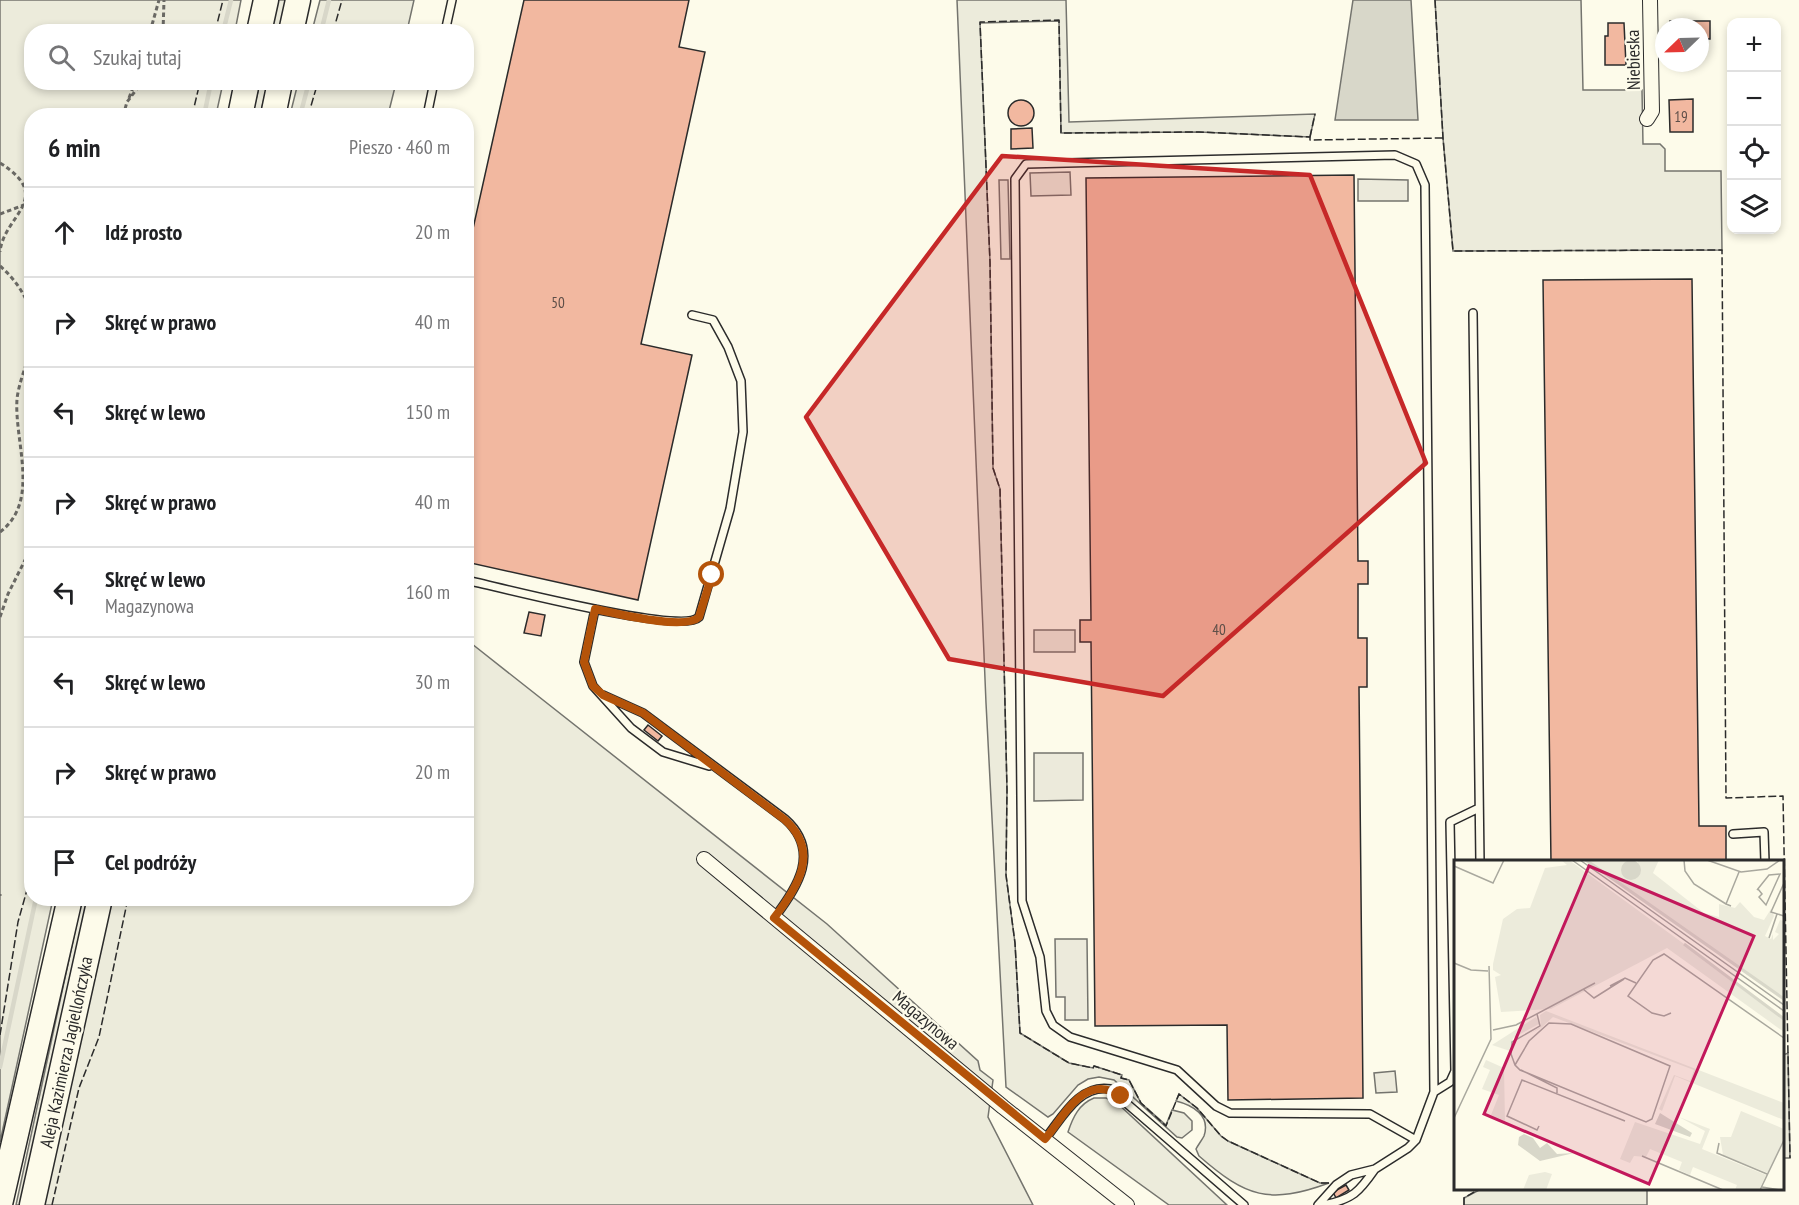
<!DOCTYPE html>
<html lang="pl">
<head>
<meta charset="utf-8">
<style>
	body { margin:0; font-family:"PT Sans Narrow",sans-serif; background:#f2f2f2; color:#202124 }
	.controls { position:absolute; right:18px; top:18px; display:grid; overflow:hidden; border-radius:12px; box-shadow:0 3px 9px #0003 }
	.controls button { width:54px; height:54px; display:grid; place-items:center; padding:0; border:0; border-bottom:2px solid #e0e0e0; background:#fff; color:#202124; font:30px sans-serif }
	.compass { position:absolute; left:1655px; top:18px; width:54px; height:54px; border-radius:50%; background:#fff; box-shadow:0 3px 9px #0003; rotate:247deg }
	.stop { position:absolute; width:18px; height:18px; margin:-14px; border:4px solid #b45309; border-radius:50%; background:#fff }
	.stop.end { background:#b45309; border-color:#fff; box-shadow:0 2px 6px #0008 }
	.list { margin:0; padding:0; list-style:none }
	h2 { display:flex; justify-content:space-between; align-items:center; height:78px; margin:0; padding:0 24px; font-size:26px }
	h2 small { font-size:20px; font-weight:400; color:#757577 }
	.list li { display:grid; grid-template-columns:39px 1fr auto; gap:18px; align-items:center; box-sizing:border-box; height:90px; padding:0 24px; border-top:2px solid #e0e0e0 }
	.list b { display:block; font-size:22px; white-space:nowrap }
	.list p { margin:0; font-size:20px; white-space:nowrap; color:#757577 }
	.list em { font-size:20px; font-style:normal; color:#757577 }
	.icon { flex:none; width:33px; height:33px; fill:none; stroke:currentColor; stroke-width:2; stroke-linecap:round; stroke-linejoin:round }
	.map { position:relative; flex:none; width:1799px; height:1205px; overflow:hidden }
	.search { position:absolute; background:#fff; box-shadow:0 3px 9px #0003; left:24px; top:24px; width:450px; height:66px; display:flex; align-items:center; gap:15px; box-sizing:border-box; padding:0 21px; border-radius:24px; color:#757577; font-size:22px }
	.panel { position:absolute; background:#fff; box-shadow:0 3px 9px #0003; left:24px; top:108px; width:450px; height:798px; border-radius:24px }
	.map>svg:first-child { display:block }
	.green { fill:#ecebdb; stroke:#74746e; stroke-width:1.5 }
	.parking { fill:#eceadb; stroke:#74746e; stroke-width:1.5 }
	.water { fill:#d8d7c9; stroke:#74746e; stroke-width:1.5 }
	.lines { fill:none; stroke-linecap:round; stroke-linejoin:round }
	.stream { stroke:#d8d7c9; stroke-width:4.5 }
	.building { fill:#f2b8a0; stroke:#2b2b2b; stroke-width:1.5 }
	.service-casing { stroke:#2b2b2b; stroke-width:10 }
	.minor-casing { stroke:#2b2b2b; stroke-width:16 }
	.motorway-casing { stroke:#2b2b2b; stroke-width:27 }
	.path { stroke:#6a6964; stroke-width:3; stroke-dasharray:4.5 3; stroke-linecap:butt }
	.service { stroke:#fdfbea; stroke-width:7 }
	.minor { stroke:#fdfbea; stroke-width:14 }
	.motorway { stroke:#fdfbea; stroke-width:24 }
	.fence { stroke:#2b2b2b; stroke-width:1.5; stroke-dasharray:8 3; stroke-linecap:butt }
	.route { stroke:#b45309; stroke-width:8 }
	.marked { fill:#c62828; fill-opacity:0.2; stroke:#c62828; stroke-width:4.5; stroke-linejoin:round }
	.labels { text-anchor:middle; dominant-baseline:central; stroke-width:4.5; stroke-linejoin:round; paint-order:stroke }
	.number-label { font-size:15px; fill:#5d4e48 }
	.street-label { font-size:18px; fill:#2b2b2b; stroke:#fdfbea }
	.inset-river { fill:none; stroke:#d8d7c9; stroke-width:3 }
	.inset-road { fill:none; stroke:#a9a89e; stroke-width:1.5 }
	.view { fill:#c2185b; fill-opacity:0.15; stroke:#c2185b; stroke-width:3 }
	.inset-edge { fill:none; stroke:#2b2b2b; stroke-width:3 }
</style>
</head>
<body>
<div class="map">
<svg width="1799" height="1205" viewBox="0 0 1799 1205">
	<rect width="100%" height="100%" fill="#fdfbea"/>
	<path class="green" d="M0 0H241L235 31 32 32V82L223 83 216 115 32 116V898L53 899 0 1142Z
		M278 0H286L279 31 271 32Z
		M320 0H414L407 31H312Z
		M957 0H1066L1069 122 1315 114 1310 137 1199 132 1061 133 1059 21 980 23 990 262 993 468 1000 489 1007 790 1006 875 1015 943 1020 1033 1069 1063 1093 1068 1094 1066 1122 1075 1121 1078 1129 1080 1141 1103 1166 1125 1172 1110 1184 1113 1192 1121V1130L1182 1138 1177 1137 1114 1080 1099 1077 1088 1079 1078 1085 1053 1114 1048 1117 1006 1087 986 703Z
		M1435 0H1581L1583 90H1642L1643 144H1660L1665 149V171H1721L1722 250 1453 251 1443 138Z
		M260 83H268L260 115 252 116Z
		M298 83V82L396 83 388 115H290Z
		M467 640 827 924 978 1061 980 1070 993 1080 988 1117 1033 1205H44L112 899 466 898Z
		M82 899H90L24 1205H16Z
		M1788 1053 1790 1158H1782L1783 1055Z
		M1179 1094 1197 1108 1221 1136 1228 1141 1320 1183H1329C1269 1205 1246 1197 1199 1156L1196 1149C1198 1145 1202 1140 1204 1136 1211 1115 1192 1105 1176 1101Z
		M1094 1098H1106L1117 1103 1227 1205H1169L1068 1132C1073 1117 1079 1104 1094 1098Z
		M1647 1189V1205H1464V1198L1481 1189Z"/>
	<path class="parking" d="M1070 172 1071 195 1031 196 1030 173Z
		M1358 179 1408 180V201H1358Z
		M999 180H1008L1010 259H1001Z
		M1034 630H1075V652H1034Z
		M1034 753H1083V800L1034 801Z
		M1055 939H1087L1088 1020H1065V997H1056Z
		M1395 1071 1397 1092 1376 1093 1374 1073Z"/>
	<path class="water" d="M1353 0H1411L1418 120H1335Z"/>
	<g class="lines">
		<path class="stream" d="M223 32 231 0
			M321 32 329 0
			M204 116 211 82
			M300 116 309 82
			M0 1067 36 898"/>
	</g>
	<path class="building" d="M524 0H689L679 47 705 52 641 344 692 355 638 600 466 562V260Z
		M1670 21H1710V39H1700V27H1670Z
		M1608 23H1624L1626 65H1605V36H1608Z
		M1693 99V132H1670L1669 100Z
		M1008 113a13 13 0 1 1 26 0a13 13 0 1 1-26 0Z
		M1032 128 1033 148 1011 149V129Z
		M1354 175 1358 561H1368V584H1358V638H1367V687H1359L1363 1098 1228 1100 1227 1025 1095 1026 1091 642H1080V620H1091L1086 178Z
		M1692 279 1699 826H1726V862H1551L1543 280Z
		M529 612 545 615 541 636 524 633Z
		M648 725 662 736 658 741 644 730Z
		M1346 1185 1349 1190 1336 1198 1333 1192Z"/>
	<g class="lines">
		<defs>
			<path id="service" d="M445 32 452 0
				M427 116 434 82
				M1473 313 1480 862
				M466 580C499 587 682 635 699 617L730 509 743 432 741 381 728 347 713 320 692 315
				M595 609 584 662 593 686 631 728 663 752 709 766
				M603 695 643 713 785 819C821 851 798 887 774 918
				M1733 834 1764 832 1765 862
				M1434 1092 1450 1082 1455 1071 1450 822 1479 808
				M1045 1139C1062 1118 1079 1084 1110 1089L1244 1205
				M1318 1205 1336 1185 1351 1175 1375 1169 1408 1148 1416 1140 1434 1092 1425 185 1416 164 1395 155 1026 164 1015 179 1022 901 1040 957 1046 1011 1053 1025 1070 1037 1177 1070 1216 1106 1230 1113 1370 1114 1416 1140
				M1324 1205C1353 1199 1359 1192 1375 1169"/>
			<path id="minor" d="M1647 119 1652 111 1650 0
				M704 859 1003 1107 1127 1205"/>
			<path id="motorway" d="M259 32 266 0
				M291 32 298 0
				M240 116 247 82
				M273 116 280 82
				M0 1204 70 898
				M32 1205 100 898"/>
		</defs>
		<use href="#service" class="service-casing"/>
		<use href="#minor" class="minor-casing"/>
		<use href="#motorway" class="motorway-casing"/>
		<path class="path" d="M150 32 159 0
			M163 32 164 0
			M129 98 135 82
			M123 116 127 102 142 82
			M0 163C56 198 3 216 0 252
			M0 214 32 202
			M0 266C15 279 26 295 32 315
			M0 532C41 501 14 442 17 399 19 381 28 362 32 344
			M0 617 8 594 32 546
			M27 653 32 640
			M0 894V896"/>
		<use href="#service" class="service"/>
		<use href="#minor" class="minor"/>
		<use href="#motorway" class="motorway"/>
		<path class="fence" d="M1435 0 1443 138 1453 251 1722 250 1726 798 1783 796 1790 1158
			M215 32 223 0
			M333 32 342 0
			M192 116 200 82
			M308 116 318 82
			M1310 137 1315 114
			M0 1035 18 922 32 872
			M1329 1183H1320L1228 1141 1221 1136 1197 1108 1179 1094 1166 1126 1141 1103 1129 1080 1121 1078 1122 1075 1094 1066 1093 1068 1069 1063 1020 1033 1015 943 1006 875 1007 790 1000 489 993 468 990 262 980 22 1059 20 1061 133 1199 132 1310 137V140L1443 138
			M52 1205 79 1088 99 1037 128 898
			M1464 1205V1198L1481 1188"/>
	</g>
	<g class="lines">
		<path class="route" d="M712 575 699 617C685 631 615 613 595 609L584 662 593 686 603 695 643 713 784 819C821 851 798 887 774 918L1045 1139C1065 1115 1085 1072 1121 1096"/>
	</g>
	<path class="marked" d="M1002 156 1310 175 1426 463 1163 696 949 659 806 417Z"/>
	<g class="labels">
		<g class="number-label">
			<text x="1681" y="116">19</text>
			<text x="558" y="302">50</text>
			<text x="1219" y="629">40</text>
		</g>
		<g class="street-label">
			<text transform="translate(1633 60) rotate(-91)">Niebieska</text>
			<text transform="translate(926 1020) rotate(40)">Magazynowa</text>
			<text transform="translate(66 1052) rotate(-78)">Aleja Kazimierza Jagiellończyka</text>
		</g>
	</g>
	<g transform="translate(1454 860)">
		<rect width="330" height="330" fill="#fdfbea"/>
		<path d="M107 0H115L330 157V172L213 88 97 149 47 152 41 117 47 115 39 110V104L49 59 63 49 76 48 91 8 113 5ZM129 0H173L168 10 183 14 184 0H205L199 13 250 53 265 57V44L281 48 286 42 300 57 310 60 317 49 320 56 311 76 317 79 319 74V80L325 74 321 72 326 60 330 61V141ZM92 151 330 243V260L221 216 208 251 205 249 220 215 236 221 240 210 99 157 87 168 75 174 87 167 86 155ZM82 157 85 164 59 178 56 191 38 185ZM32 200 50 208 51 261 37 255 45 235 28 229 36 210 29 207ZM287 251 330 269V278L314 313 269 295 266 277H277ZM225 257 256 269 248 289 312 315 305 330H281L283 325 239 307 236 315 225 310 228 302 196 289 192 297 180 296 176 303 166 299 181 262 246 284 251 271ZM91 312 98 314 92 330H69L75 315Z" fill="#ecebdb"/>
		<path d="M167 10a10 10 0 1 1 20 0a10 10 0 1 1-20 0ZM206 253 238 273 236 277 201 264ZM70 274 79 278 86 288 93 283 103 294 120 293 86 301 64 285 65 277Z" fill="#d8d7c9"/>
		<path class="inset-river" d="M132 0 330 139M230 84 330 159"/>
		<path class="inset-road" d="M118 0 330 151M126 0 330 145M230 0 231 11 240 24 272 44M253 0 287 12 313 9 326 0M0 6 39 23 50 0M330 23 317 52 330 56M303 30 315 15 326 14 312 45 305 37 308 34 304 29M277 46 272 44 285 12M315 78 323 54M0 103 17 110 34 111M156 126 171 118 182 123M129 129 140 138 170 119M217 153 210 156 198 153 174 136 199 100 210 94 330 178M39 170 62 165 141 123M61 205 75 181 95 163 117 164 216 206 198 259 192 262 66 210 61 205 57 194 58 182 86 166 83 154M67 210 103 228V233M0 258 37 179 35 106M85 266 83 270 53 256 68 220 171 261M265 283 263 293 313 314M188 296 269 330M308 327 326 330M306 330 330 280"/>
		<path class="view" d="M135 6 300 76 195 324 30 254Z"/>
		<rect width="330" height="330" class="inset-edge"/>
	</g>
</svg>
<div class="controls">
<button>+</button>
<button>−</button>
<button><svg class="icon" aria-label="locate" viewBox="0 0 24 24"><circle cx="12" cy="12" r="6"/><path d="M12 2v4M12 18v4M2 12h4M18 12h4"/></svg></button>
<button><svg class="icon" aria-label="layers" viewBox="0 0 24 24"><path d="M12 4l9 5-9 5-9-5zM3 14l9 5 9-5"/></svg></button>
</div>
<svg class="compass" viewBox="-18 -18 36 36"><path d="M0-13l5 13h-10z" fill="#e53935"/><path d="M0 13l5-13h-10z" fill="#757577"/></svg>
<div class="stop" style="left:712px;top:575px"></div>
<div class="stop end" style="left:1121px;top:1096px"></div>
<div class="search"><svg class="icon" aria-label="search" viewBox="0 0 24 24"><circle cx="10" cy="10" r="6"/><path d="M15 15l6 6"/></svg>Szukaj tutaj</div>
<section class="panel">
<h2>6 min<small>Pieszo · 460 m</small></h2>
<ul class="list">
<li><svg class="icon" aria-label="ahead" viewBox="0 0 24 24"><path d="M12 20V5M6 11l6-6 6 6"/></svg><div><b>Idź prosto</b></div><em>20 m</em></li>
<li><svg class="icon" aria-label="right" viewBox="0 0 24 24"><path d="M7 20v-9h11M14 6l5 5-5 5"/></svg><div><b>Skręć w prawo</b></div><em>40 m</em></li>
<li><svg class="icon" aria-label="left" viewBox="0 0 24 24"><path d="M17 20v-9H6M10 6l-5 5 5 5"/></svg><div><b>Skręć w lewo</b></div><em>150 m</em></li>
<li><svg class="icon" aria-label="right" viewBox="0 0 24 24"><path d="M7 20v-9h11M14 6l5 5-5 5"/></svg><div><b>Skręć w prawo</b></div><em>40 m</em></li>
<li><svg class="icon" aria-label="left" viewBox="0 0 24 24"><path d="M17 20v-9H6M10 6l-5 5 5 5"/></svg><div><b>Skręć w lewo</b><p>Magazynowa</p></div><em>160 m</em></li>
<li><svg class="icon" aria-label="left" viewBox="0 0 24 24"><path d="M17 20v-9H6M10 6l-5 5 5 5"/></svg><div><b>Skręć w lewo</b></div><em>30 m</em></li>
<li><svg class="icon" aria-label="right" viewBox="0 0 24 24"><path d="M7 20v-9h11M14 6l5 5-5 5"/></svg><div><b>Skręć w prawo</b></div><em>20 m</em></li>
<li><svg class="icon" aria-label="arrive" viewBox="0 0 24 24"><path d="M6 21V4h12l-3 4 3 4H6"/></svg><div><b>Cel podróży</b></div></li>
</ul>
</section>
</div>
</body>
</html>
